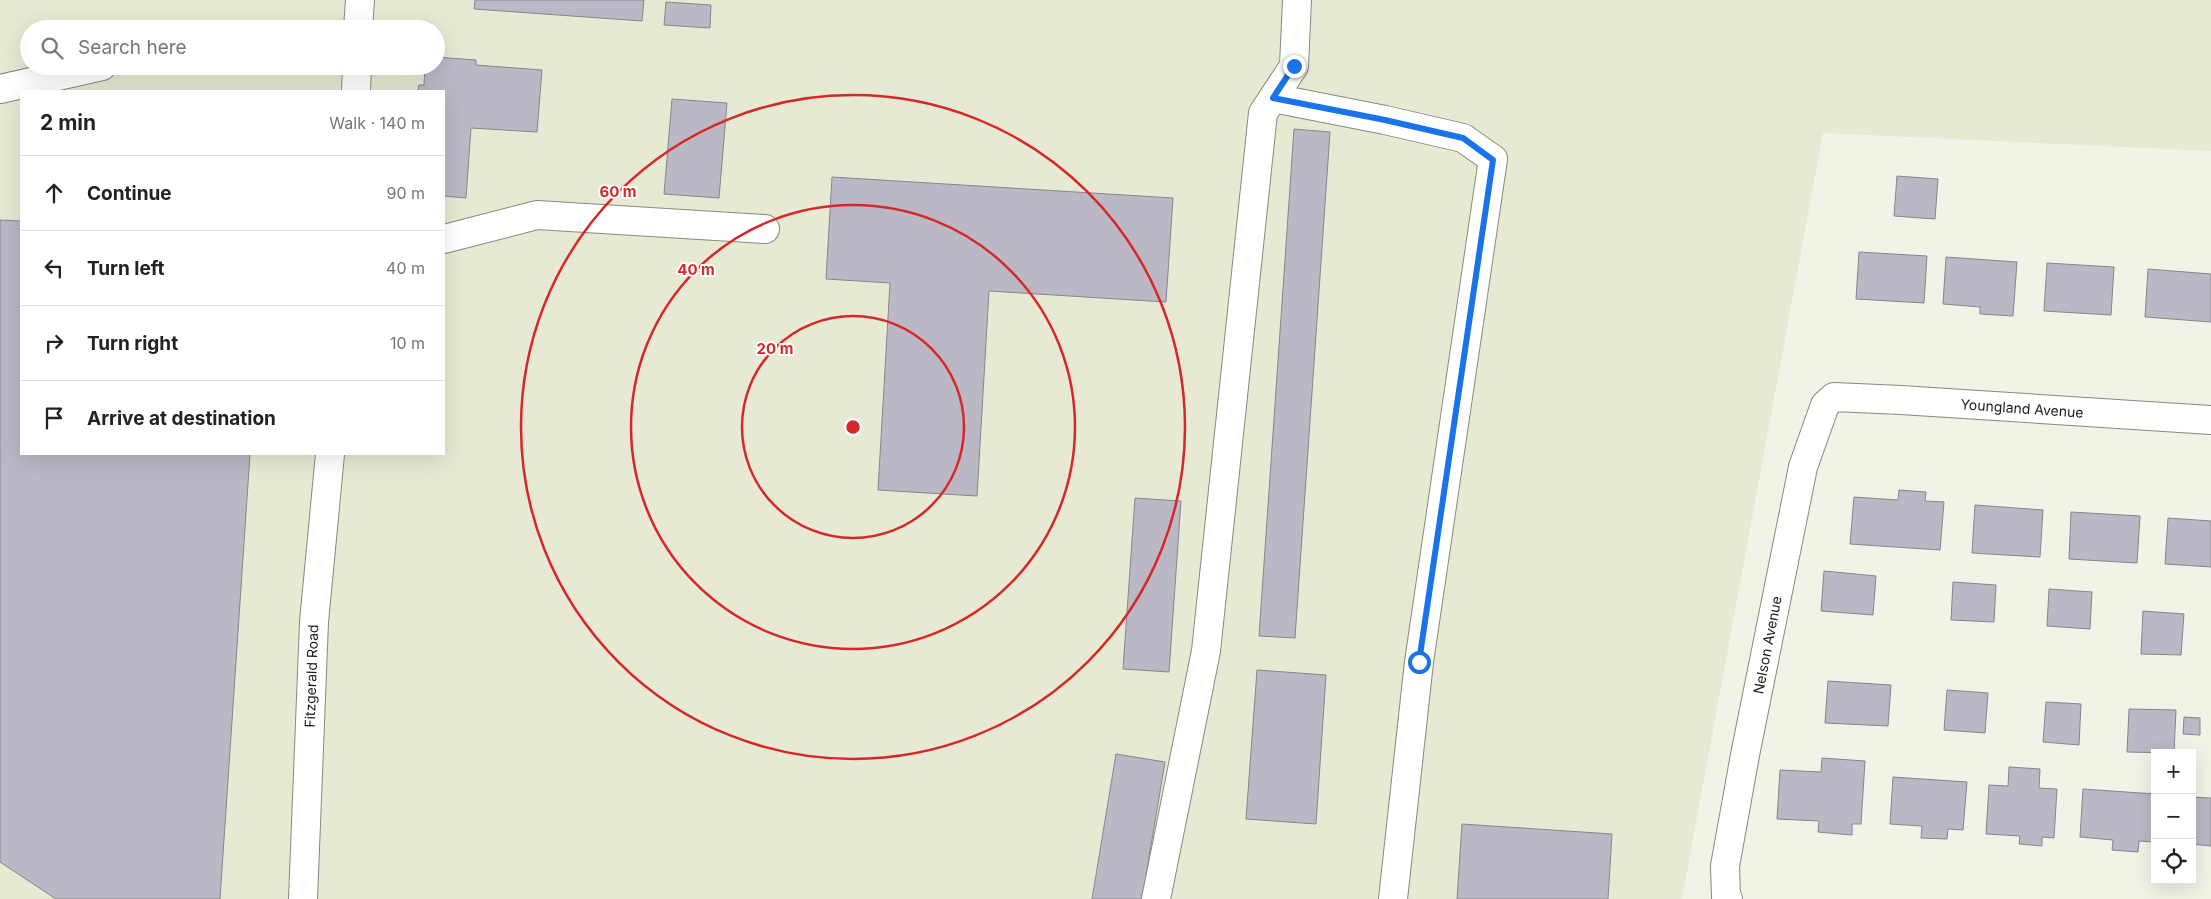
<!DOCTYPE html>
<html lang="en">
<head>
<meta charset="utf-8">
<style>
	body { margin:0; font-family:Inter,sans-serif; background:#f6f6f6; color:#222 }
	.controls { position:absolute; right:15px; bottom:15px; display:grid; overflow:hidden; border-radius:0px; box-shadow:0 5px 20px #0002 }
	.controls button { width:45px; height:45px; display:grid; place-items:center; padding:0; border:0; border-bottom:1px solid #e0e0e0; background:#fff; color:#222; font:25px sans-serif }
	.stop { position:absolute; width:15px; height:15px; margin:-11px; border:4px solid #1a73e8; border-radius:50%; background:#fff }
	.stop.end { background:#1a73e8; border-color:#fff; box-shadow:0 1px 5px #0008 }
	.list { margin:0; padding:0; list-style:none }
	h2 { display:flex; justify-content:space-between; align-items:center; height:65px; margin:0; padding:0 20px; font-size:21px }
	h2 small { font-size:16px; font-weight:400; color:#767676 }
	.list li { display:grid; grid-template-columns:32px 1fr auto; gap:15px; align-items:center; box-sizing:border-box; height:75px; padding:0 20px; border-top:1px solid #e0e0e0 }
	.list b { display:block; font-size:19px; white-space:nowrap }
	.list em { font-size:16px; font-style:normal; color:#767676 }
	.icon { flex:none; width:28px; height:28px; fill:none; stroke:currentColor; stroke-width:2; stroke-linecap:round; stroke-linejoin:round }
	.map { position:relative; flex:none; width:2211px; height:899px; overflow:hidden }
	.search { position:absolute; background:#fff; box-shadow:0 5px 20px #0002; left:20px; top:20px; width:425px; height:55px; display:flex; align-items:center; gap:12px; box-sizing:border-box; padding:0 18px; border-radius:28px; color:#767676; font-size:19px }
	.panel { position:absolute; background:#fff; box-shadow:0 5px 20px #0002; left:20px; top:90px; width:425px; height:365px; border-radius:0px }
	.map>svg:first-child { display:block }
	.built { fill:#e7e9d3; fill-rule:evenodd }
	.building { fill:#bbb7c4; stroke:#888490 }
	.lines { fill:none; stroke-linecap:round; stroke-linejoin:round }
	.minor-casing { stroke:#88897c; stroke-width:30 }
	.minor { stroke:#fff; stroke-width:28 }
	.route { stroke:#1a73e8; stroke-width:6 }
	.ring { fill:none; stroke:#d62828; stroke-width:2.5 }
	.labels { text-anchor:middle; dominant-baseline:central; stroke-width:4; stroke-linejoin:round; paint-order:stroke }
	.street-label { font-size:14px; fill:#1c1c17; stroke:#fff }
	.centre { fill:#d62828; stroke:#fff; stroke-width:2.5 }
	.ring-label { font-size:15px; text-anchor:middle; font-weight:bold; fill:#d62828; stroke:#fff; stroke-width:4; stroke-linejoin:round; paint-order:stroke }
</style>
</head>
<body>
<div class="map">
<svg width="2211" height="899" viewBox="0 0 2211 899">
	<rect width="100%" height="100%" fill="#f2f3e6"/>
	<path class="built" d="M0 0H2211V151L1823 133 1682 899H0ZM29 29H436V66H29ZM21 91H444V454H21Z"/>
	<path class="building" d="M475 0H644L642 21 474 9Z
		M666 2 711 5 710 28 664 25Z
		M436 57 476 60V65L542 70 537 132 471 128 466 198 444 196V91H418L419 85H424L425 66H436Z
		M672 99 727 103 719 198 664 194Z
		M1294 129 1330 132 1295 638 1259 636Z
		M1897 176 1938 179 1935 219 1894 216Z
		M832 177 1173 198 1166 302 989 291 977 496 878 490 890 283 826 279Z
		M0 220 21 221V454H250L220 899H56L0 862Z
		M1859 252 1927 256 1924 303 1856 299Z
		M1946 257 2017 262 2013 316 1980 314V307L1943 304Z
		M2047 263 2114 267 2111 315 2044 311Z
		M2148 269 2211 274V322L2145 317Z
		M1899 490 1926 492 1925 501 1944 502 1940 550 1850 544 1854 497 1898 500Z
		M1135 498 1181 501 1169 672 1123 669Z
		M1975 505 2043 510 2040 557 1972 553Z
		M2071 512 2140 516 2137 563 2069 559Z
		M2168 518 2211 521V567L2165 564Z
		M1824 571 1876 576 1873 615 1821 611Z
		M1953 582 1996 585 1994 622 1951 620Z
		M2049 589 2092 592 2090 629 2047 626Z
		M2143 611 2184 614 2181 655 2141 654Z
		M1257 670 1326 675 1316 824 1246 819Z
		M1828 681 1891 685 1888 726 1825 723Z
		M1947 690 1988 693 1985 733 1944 730Z
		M2046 702 2081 704 2079 745 2043 742Z
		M2129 709 2176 710 2174 753 2127 752Z
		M2184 717 2200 718V735L2183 734Z
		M1116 754 1165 762 1142 899H1092Z
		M1822 758 1865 761 1861 824H1852V835L1818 832 1819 821 1777 819 1780 770 1821 772Z
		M2009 767 2040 769 2039 788 2057 789 2054 838 2042 837V846L2019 844 2020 836 1986 834 1989 785 2008 786Z
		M1893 777 1967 782 1963 830 1948 829 1947 839 1921 838 1922 826 1890 824Z
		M2083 789 2155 794 2153 842 2139 841 2138 852 2112 850 2113 840 2080 837Z
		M2192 797 2211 798V846L2192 844Z
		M1462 824 1612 834 1608 899H1457Z"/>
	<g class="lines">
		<defs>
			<path id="minor" d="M358 29 360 0
				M0 89 102 66
				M356 91 357 66
				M1273 98 1385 120 1463 138 1493 159 1419 662 1393 899
				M444 239 537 215 765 229
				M303 899 314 622 330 454
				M1156 899 1206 651 1263 113 1294 66 1297 0
				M1728 899 1726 897 1725 866 1745 755 1803 467 1825 405 1834 397 1901 400 2211 420"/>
		</defs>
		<use href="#minor" class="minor-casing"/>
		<use href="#minor" class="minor"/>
	</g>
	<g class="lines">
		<path class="route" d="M1294 66 1273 98 1385 120 1463 138 1493 160 1419 662"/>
	</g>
	<g class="ring">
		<circle cx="853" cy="427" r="111"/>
		<circle cx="853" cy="427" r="222"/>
		<circle cx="853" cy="427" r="332"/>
	</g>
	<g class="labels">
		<g class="street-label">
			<text transform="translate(2022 408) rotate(4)">Youngland Avenue</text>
			<text transform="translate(1767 645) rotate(-79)">Nelson Avenue</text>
			<text transform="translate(311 676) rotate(-88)">Fitzgerald Road</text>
		</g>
	</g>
	<circle cx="853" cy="427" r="8" class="centre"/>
	<g class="ring-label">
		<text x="618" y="197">60 m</text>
		<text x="696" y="275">40 m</text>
		<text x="775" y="354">20 m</text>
	</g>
</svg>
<div class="controls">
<button>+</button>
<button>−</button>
<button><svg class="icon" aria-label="locate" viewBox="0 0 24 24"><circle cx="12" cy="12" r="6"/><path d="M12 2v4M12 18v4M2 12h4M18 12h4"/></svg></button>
</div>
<div class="stop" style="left:1419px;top:662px"></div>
<div class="stop end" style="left:1294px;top:66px"></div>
<div class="search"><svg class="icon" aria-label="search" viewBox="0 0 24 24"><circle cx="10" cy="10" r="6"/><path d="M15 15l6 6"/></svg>Search here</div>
<section class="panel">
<h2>2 min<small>Walk · 140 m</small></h2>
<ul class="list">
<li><svg class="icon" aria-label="ahead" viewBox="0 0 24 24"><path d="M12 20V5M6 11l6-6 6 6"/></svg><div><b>Continue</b></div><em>90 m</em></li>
<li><svg class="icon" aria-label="left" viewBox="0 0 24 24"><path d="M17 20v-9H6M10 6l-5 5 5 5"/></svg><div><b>Turn left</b></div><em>40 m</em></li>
<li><svg class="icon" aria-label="right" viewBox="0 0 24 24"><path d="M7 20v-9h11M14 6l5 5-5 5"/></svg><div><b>Turn right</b></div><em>10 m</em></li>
<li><svg class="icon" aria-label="arrive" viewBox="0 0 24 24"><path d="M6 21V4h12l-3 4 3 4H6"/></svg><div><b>Arrive at destination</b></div></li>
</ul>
</section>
</div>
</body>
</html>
